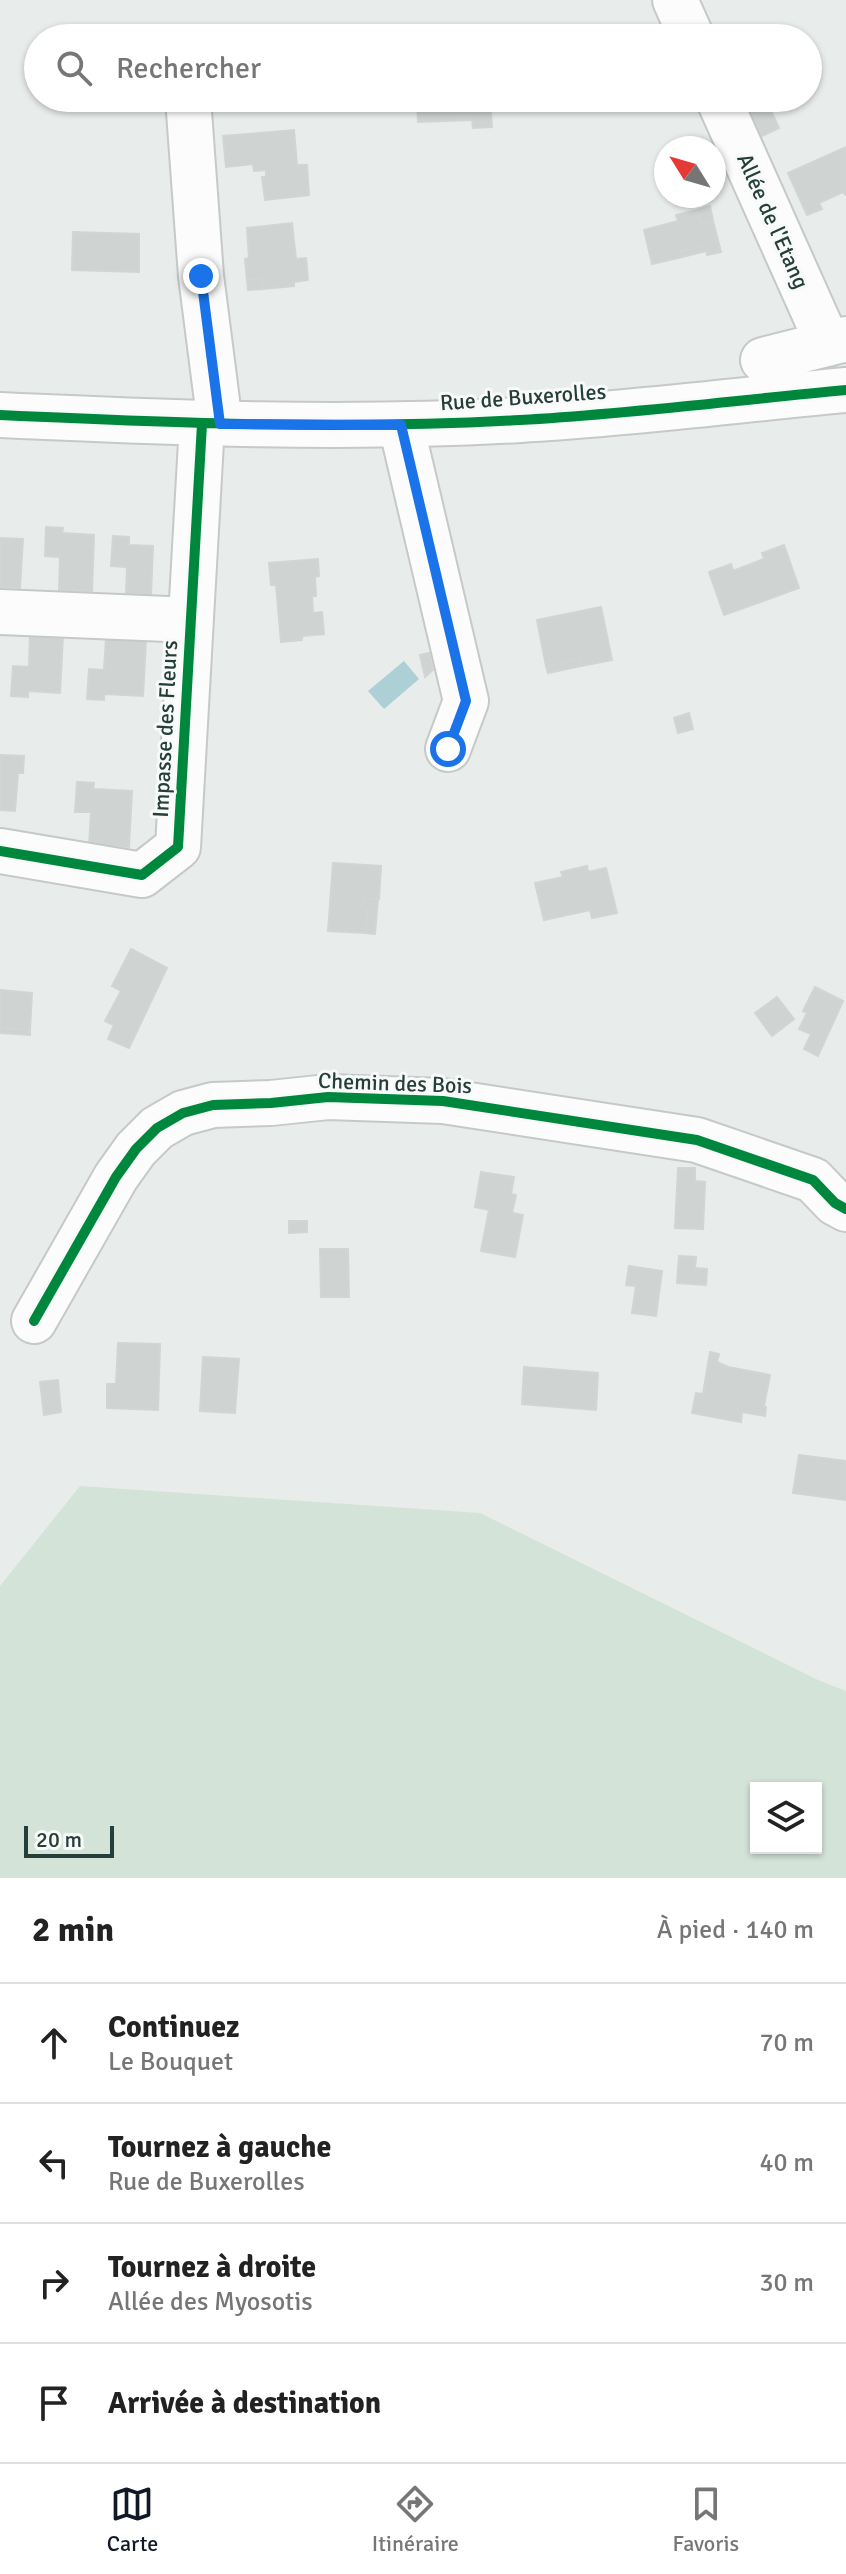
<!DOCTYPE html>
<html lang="fr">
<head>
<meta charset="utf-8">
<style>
	body { margin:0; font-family:Signika,sans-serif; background:#f2f2f2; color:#222 }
	.controls { position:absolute; right:24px; bottom:24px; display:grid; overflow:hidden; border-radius:0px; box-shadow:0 2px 6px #0004 }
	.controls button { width:72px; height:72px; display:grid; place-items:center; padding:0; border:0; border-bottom:2px solid #e0e0e0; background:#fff; color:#222; font:40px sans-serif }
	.compass { position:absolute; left:654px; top:136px; width:72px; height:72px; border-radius:50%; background:#fff; box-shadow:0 2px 6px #0004; rotate:307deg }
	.scale { position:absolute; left:24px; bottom:20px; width:90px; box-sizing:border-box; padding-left:8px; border:4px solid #263e39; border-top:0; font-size:22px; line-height:28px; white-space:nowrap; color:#263e39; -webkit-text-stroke:6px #f7faf9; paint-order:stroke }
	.stop { position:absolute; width:24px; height:24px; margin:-18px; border:6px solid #1a73e8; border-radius:50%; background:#fff }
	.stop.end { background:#1a73e8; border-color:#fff; box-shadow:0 2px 8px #0008 }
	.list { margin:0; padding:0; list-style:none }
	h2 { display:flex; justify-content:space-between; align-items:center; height:104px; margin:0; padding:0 32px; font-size:34px }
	h2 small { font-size:26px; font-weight:400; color:#767676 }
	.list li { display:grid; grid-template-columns:52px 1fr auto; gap:24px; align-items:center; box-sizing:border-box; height:120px; padding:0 32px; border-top:2px solid #e0e0e0 }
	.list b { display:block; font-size:30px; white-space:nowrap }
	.list p { margin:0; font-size:26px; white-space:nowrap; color:#767676 }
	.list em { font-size:26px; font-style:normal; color:#767676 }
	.icon { flex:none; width:44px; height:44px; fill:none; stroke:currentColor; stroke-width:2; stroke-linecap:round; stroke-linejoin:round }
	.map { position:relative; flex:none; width:846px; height:1878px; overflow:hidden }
	.search { position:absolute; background:#fff; box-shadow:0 2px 6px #0004; left:24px; right:24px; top:24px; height:88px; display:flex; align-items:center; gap:20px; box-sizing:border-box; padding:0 28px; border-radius:44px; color:#767676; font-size:30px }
	.sheet { height:584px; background:#fff }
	nav { display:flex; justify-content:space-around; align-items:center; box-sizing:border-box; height:112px; border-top:2px solid #e0e0e0; background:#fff; font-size:22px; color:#767676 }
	nav a { display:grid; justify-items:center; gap:4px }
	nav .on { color:#111827 }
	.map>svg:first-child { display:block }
	.green { fill:#d3e3d8; fill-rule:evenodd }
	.water { fill:#adcfd6 }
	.building { fill:#cfd3d2; stroke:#d1d5d3; stroke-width:2 }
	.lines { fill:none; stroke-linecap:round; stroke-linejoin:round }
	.minor-casing { stroke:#c5c9c7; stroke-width:48 }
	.minor { stroke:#fcfcfc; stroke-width:44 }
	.quiet { stroke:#56b346; stroke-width:8; stroke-dasharray:16 8; stroke-linecap:butt }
	.cycleway-casing { stroke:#f7faf9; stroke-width:15 }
	.cycleway { stroke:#00873e; stroke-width:10 }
	.route { stroke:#1a73e8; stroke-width:10 }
	.labels { text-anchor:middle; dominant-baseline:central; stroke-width:6; stroke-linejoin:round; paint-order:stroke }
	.street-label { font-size:22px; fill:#263e39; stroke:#f7faf9 }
</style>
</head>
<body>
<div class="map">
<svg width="846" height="1878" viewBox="0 0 846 1878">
	<rect width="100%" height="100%" fill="#e8ecea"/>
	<path class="green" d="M80 1486 480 1513 818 1680 846 1691V1878H0V1586ZM756 1788H816V1848H756Z"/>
	<path class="water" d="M404 661 419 679 384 709 368 691Z"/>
	<path class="building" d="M243 98H266L267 105 244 107Z
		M417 98H490L492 127 473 128 472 120 418 122Z
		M767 102 779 128 760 137 748 110Z
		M294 130 297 165H307L309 195 265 200 262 177H266V170L254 171 253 164 226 167 223 136Z
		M846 147V195L843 192 819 203 822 209 807 215 788 173Z
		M710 206 713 221 700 224 697 210Z
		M697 210 700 224 713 221 721 252 707 255 705 245 680 251 682 257 652 264 644 230 678 221 676 215Z
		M292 223 296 259 306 258 308 280 294 282V286L263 289 262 278 247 280 245 259 249 258 247 228Z
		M73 232 139 234V272L72 270Z
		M705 245 706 251 682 257 680 251Z
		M262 278 263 289 248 290 247 280Z
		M46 527 63 528 62 533 94 535 92 591 59 590 60 557 45 556Z
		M113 536 129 537V545L153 546 151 595 126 593 127 567 111 566Z
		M0 538 23 539 20 588 0 587Z
		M784 545 799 588 724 615 709 572 731 564 733 571 764 559 762 553Z
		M318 559 319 576 315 577 316 596H312L313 613 322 612 324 634 302 636V640L281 642 276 585H271L269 563Z
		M601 607 612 660 581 666 580 659 546 666 537 620Z
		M30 634 63 636 60 693 28 691V697L11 696 13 666 29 667Z
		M106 638 146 640 143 696 104 694V700L87 699 89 669 104 670Z
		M429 653 433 670 425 677 420 655Z
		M580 659 581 666 548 673 546 666Z
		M689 713 693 729 678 733 674 718Z
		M0 755 24 756 23 773H18L15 811 0 810Z
		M77 782 94 783 93 789 132 791 129 847 89 845 91 812H75Z
		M333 863 381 866 379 899 364 898 363 909H367L366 933 328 931Z
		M587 866 588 872 606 868 617 913 592 918 590 910 544 920 535 883 563 877 561 872Z
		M364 898 378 899 375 934 366 933 367 909H363Z
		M131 949 167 968 129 1048 108 1039 114 1025 105 1021 121 991 112 986Z
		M815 987 843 1001 818 1056 804 1049 811 1034 799 1029 807 1013 803 1011Z
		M0 990 32 993 30 1030 0 1028Z
		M777 997 794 1019 772 1036 755 1013Z
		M0 1028 30 1030V1035L0 1033Z
		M678 1168H695V1181L705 1182 703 1229 675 1228Z
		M481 1172 514 1177 511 1194 516 1195 512 1213 523 1215 515 1257 481 1251 489 1210 475 1207Z
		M289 1221H307V1232L289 1233Z
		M320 1249H348L349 1297H321Z
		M679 1256 696 1257 695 1268 707 1269 706 1285 677 1283Z
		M629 1266 662 1271 656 1316 632 1313 636 1286 626 1285Z
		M118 1343 160 1344 158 1410 107 1408V1384H116Z
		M710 1352 719 1354 717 1362 728 1367 770 1375 764 1406 766 1407 765 1416 742 1412 741 1422 692 1413 696 1393 703 1394Z
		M203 1357 239 1359 235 1413 200 1411Z
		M524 1367 598 1373 596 1410 522 1404Z
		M58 1380 61 1412 44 1415 40 1382Z
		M799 1455 846 1461V1500L793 1493Z"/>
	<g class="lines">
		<defs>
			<path id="minor" d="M675 0 692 38
				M188 98 201 276 220 424
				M718 98 828 344
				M763 360 846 339
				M0 415C173 423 347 430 520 420 629 414 738 400 846 390
				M401 425 466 701 448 749
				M0 612 191 620
				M0 851 142 875 178 847 202 424
				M34 1321 116 1177 136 1149 157 1128 183 1113 213 1105 271 1103 328 1097 443 1101 697 1140 813 1180 835 1203 846 1209"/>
		</defs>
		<use href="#minor" class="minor-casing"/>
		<use href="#minor" class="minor"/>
		<path class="quiet" d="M401 425 466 701 448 749"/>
		<defs>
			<path id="cycleway" d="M0 415C173 423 347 430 520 420 629 414 738 400 846 390
				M0 851 142 875 178 847 202 424
				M34 1321 116 1177 136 1149 157 1128 183 1113 213 1105 271 1103 328 1097 443 1101 697 1140 813 1180 835 1203 846 1209"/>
		</defs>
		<use href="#cycleway" class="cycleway-casing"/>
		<use href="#cycleway" class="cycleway"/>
	</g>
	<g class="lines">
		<path class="route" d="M201 276 220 424 401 425 466 701 448 749"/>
	</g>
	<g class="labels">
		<g class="street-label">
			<text transform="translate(773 221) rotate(66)">Allée de l'Etang</text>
			<text transform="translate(523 397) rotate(-4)">Rue de Buxerolles</text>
			<text transform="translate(165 729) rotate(-87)">Impasse des Fleurs</text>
			<text transform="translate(395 1083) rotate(2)">Chemin des Bois</text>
		</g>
	</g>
</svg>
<div class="controls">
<button><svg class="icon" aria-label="layers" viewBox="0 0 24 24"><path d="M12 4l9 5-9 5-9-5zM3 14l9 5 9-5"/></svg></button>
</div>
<svg class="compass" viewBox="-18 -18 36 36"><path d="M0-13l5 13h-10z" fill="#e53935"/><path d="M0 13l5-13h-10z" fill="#767676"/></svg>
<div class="scale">20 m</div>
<div class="stop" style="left:448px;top:749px"></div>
<div class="stop end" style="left:201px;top:276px"></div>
<div class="search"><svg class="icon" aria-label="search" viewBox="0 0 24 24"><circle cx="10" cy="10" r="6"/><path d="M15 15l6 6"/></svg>Rechercher</div>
</div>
<section class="sheet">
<h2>2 min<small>À pied · 140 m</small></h2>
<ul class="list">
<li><svg class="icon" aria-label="ahead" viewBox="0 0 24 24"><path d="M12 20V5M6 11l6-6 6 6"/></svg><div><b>Continuez</b><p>Le Bouquet</p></div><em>70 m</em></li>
<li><svg class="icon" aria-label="left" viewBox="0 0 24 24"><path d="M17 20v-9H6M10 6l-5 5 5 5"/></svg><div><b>Tournez à gauche</b><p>Rue de Buxerolles</p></div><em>40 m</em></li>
<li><svg class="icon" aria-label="right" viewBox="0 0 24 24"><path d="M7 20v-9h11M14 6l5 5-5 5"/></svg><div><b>Tournez à droite</b><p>Allée des Myosotis</p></div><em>30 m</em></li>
<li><svg class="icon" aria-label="arrive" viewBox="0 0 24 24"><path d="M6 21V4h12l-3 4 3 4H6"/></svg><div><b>Arrivée à destination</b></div></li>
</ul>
</section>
<nav>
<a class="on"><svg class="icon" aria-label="map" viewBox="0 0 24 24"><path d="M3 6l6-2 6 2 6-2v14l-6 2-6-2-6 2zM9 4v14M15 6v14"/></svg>Carte</a>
<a><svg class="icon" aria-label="directions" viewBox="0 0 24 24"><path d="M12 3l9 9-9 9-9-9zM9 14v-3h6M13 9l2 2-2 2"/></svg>Itinéraire</a>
<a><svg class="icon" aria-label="saved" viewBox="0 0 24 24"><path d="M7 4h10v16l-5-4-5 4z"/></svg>Favoris</a>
</nav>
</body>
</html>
